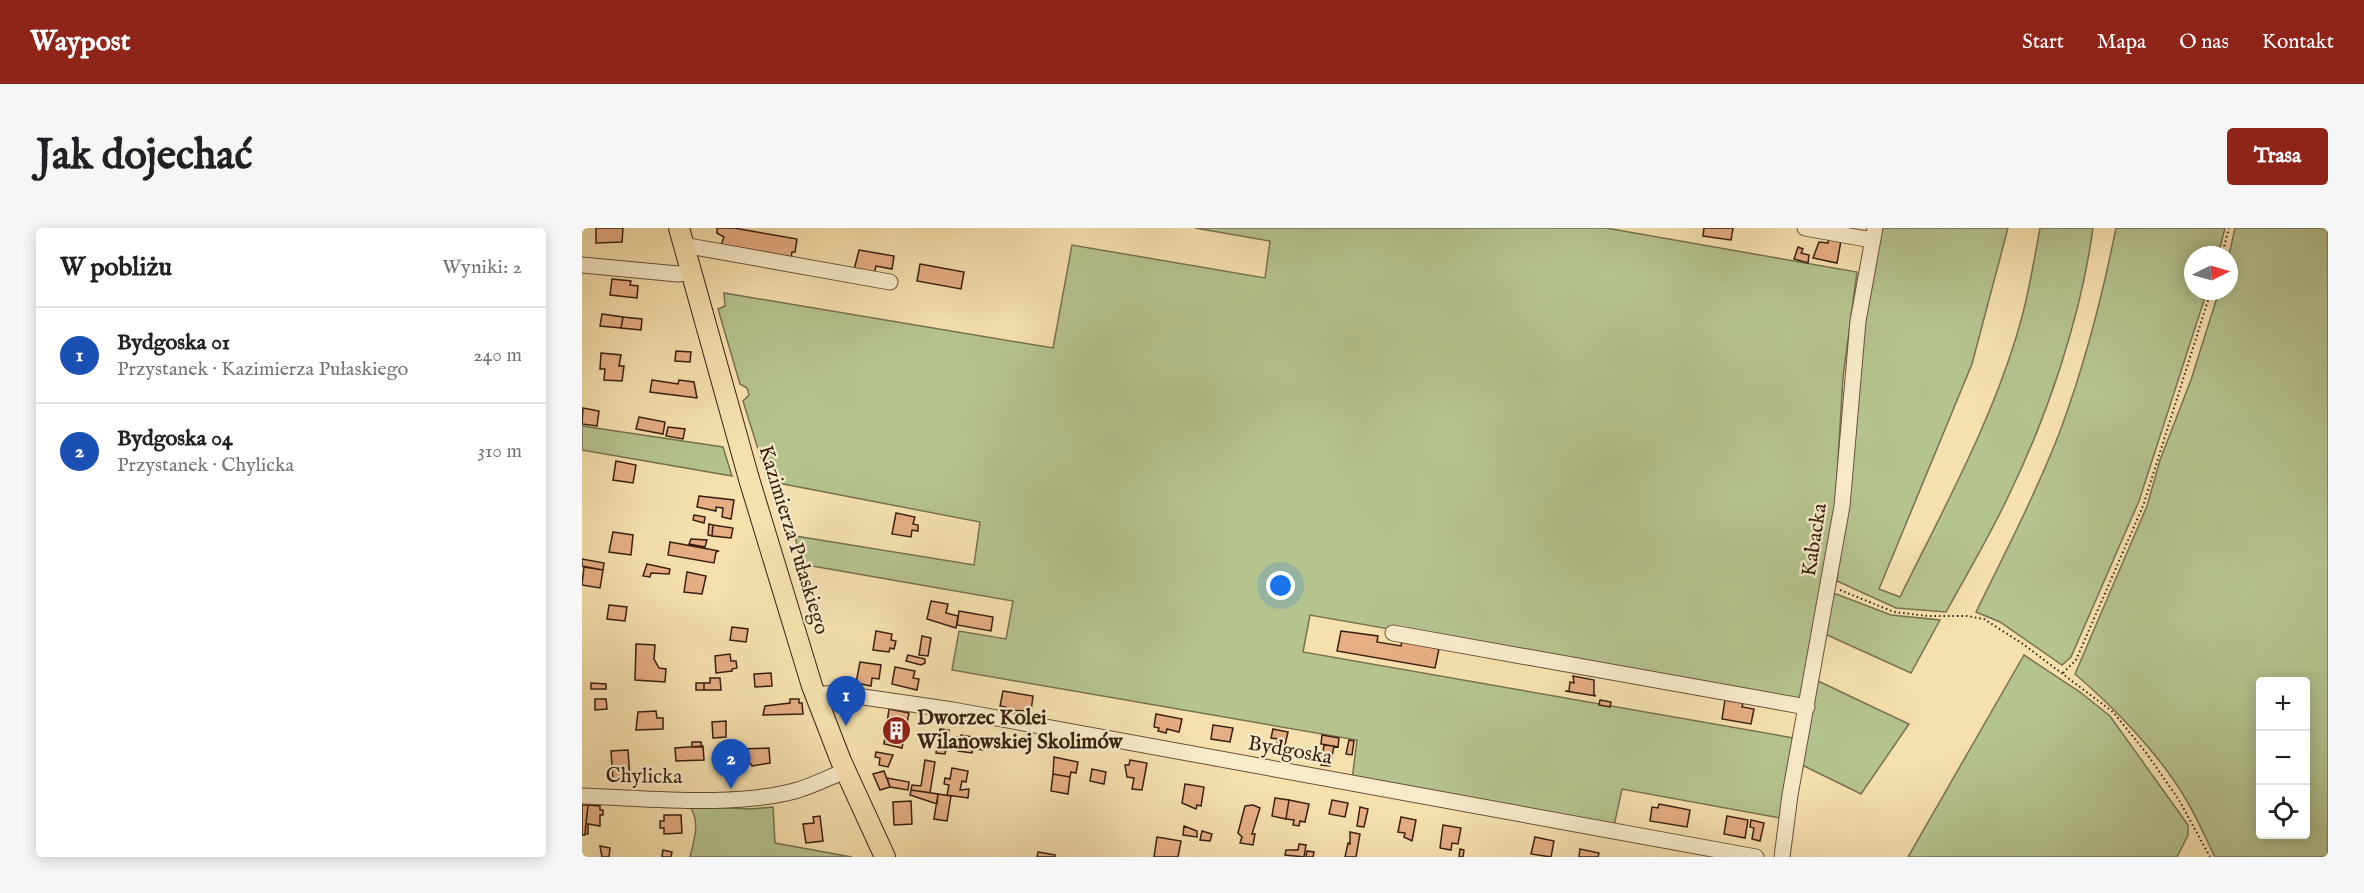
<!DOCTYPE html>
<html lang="pl">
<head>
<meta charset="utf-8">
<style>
	body { margin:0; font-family:"IM FELL English",serif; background:#f6f6f6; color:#202124 }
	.controls { position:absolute; right:18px; bottom:18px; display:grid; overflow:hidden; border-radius:6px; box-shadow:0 3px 15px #0003 }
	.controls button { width:54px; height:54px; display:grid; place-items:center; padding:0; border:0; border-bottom:2px solid #e0e0e0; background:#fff; color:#202124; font:30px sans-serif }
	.compass { position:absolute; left:1602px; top:18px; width:54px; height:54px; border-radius:50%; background:#fff; box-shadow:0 3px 15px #0003; rotate:85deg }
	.you { position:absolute; left:699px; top:358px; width:21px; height:21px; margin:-15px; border:4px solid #fff; border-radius:50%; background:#1a73e8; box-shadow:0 0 0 9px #1a73e833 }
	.badge { display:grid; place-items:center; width:39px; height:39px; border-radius:50%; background:#8f2418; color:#fff; font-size:20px; font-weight:700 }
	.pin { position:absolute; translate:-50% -50px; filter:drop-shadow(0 2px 3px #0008) }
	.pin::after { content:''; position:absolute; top:32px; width:21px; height:18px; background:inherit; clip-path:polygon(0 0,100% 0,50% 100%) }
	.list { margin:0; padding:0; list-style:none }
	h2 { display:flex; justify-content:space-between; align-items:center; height:78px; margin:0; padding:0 24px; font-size:26px }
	h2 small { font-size:20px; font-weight:400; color:#757577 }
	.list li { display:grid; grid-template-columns:39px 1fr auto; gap:18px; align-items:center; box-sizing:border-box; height:96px; padding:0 24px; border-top:2px solid #e0e0e0 }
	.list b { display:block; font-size:22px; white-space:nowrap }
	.list p { margin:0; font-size:20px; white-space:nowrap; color:#757577 }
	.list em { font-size:20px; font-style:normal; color:#757577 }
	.icon { flex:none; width:33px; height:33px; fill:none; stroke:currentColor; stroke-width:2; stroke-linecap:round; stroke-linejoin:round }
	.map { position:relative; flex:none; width:1746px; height:629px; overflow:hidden; border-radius:6px }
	header { display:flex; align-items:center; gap:36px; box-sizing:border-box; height:84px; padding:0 30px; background:#8f2418; color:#fff }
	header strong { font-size:28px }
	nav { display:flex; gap:33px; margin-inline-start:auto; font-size:21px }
	.intro { display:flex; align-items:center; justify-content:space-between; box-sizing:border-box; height:144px; padding:0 36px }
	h1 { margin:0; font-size:42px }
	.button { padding:15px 27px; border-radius:6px; background:#8f2418; color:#fff; font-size:21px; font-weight:700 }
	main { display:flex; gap:36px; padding:0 36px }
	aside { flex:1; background:#fff; border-radius:6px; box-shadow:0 3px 15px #0003 }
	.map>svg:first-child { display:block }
	.green { fill:#b5c38f; stroke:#787150; stroke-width:1.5; fill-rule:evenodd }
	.building { fill:#e6ae84; stroke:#3a1f10; stroke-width:1.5 }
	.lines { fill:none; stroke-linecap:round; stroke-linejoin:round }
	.minor-casing { stroke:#694f38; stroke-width:17 }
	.major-casing { stroke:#3a1f10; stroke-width:22 }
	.path { stroke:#3a1f10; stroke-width:2; stroke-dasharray:1.5 3; stroke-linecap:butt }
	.minor { stroke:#f8ebca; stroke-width:15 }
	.major { stroke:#f5e0ae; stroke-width:20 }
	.labels { text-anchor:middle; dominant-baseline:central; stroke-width:4.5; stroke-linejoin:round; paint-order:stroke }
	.street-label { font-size:21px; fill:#3a1f10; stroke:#f8ebca }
	.poi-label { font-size:21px; font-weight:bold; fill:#3a1f10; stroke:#f8ebca; text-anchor:start }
</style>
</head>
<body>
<header>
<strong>Waypost</strong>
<nav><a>Start</a><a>Mapa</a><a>O nas</a><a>Kontakt</a></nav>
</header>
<div class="intro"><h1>Jak dojechać</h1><a class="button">Trasa</a></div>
<main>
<aside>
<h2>W pobliżu<small>Wyniki: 2</small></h2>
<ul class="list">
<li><span class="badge" style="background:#1a4fb4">1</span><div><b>Bydgoska 01</b><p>Przystanek · Kazimierza Pułaskiego</p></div><em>240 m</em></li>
<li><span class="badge" style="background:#1a4fb4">2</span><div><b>Bydgoska 04</b><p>Przystanek · Chylicka</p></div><em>310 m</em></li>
</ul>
</aside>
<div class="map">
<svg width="1746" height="629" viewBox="0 0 1746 629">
	<rect width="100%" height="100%" fill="#f5e0ae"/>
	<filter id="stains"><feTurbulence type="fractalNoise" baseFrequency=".00333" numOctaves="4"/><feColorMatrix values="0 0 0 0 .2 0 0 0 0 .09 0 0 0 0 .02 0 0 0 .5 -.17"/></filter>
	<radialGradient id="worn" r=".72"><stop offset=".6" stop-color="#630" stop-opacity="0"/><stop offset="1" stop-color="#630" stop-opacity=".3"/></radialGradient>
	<path class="green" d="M613 0H1024L1275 44 1261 149 1252 298 1218 473 728 387 721 424 1212 510 1198 590 1040 561 1032 598 770 552 775 512 370 442 377 403 424 411 431 373 219 336 213 308 392 337 398 294 186 253 161 173 167 167 165 160 158 156 136 81 143 78 142 65 471 120 490 17 683 50 688 13Z
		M1299 0H1426L1390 136 1297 361 1318 369C1363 278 1415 184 1441 85 1448 57 1453 28 1458 0H1511C1499 89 1465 190 1425 271 1407 309 1385 346 1364 384L1314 380 1255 353 1282 94Z
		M1534 0H1643L1636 27H1611V63H1625L1557 273 1489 429 1480 437 1418 394 1394 384C1423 325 1453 267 1477 206 1502 139 1520 70 1534 0Z
		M1653 0H1746V629H1633C1624 611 1616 592 1606 575 1581 530 1532 479 1493 446L1565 278 1578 232 1609 152 1637 63H1647V27ZM1678 454H1724V606H1678Z
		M0 198 141 219 150 248 0 222Z
		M1254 366 1309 387 1358 392 1329 445 1243 406 1250 367Z
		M1442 427 1498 464 1528 488 1606 597V607L1595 629H1326Z
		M1236 453 1327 496 1279 566 1218 536Z
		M107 578 169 581 191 579 193 615 270 629H108C112 613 119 592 107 578Z"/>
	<path class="building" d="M14 0H41L40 14 14 15Z
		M135 0H152L215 11 213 24H210L209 30 139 17 142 9 135 5Z
		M1122 0H1151L1149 12 1121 8Z
		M1247 10 1259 13 1255 35 1231 30 1237 14 1246 15Z
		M1216 19 1221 21 1219 25 1227 27 1226 35 1212 31Z
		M277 22 312 28 310 41 294 38 292 46 272 42Z
		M338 36 382 44 379 61 335 53Z
		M30 51 49 53 48 57 56 58 55 70 28 67Z
		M20 86 41 89 39 100 18 98Z
		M41 89 60 91 59 102 39 100Z
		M94 123 109 124 108 134 93 133Z
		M19 125 39 127 37 138H42L40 153 22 152 23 141H18Z
		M70 152 96 156 97 152 112 154 115 170 68 164Z
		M1 180 17 183 15 198 0 196Z
		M57 189 83 194 81 206 54 201Z
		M86 199 103 201 101 211 84 208Z
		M34 233 54 237 51 255 31 252Z
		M117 268 152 272 149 291 140 289 141 280 134 279V283L115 279Z
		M314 285 333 289 331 296 336 297V303L330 302 329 309 310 306Z
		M112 287 123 289 122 295 111 292Z
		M127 296 131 297 130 308 126 307Z
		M131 297 151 300 149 310 130 308Z
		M31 304 51 307 49 327 27 324Z
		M109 311 125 312 123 319 107 316Z
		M88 314 137 323 134 324 132 335 86 327Z
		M0 331 22 335 21 342 0 338Z
		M65 336 88 341 87 346 69 345 68 349 61 348Z
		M2 339 21 342 18 360 0 357Z
		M105 344 124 348 120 366 102 364Z
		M349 373 366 376 364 385 376 388 374 400 345 391Z
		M27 377 45 379 43 393 25 391Z
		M377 383 411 389 409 403 375 397Z
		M150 399 166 401 164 414 148 412Z
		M294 403 310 406 309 412 314 413 312 421 308 420 307 424 291 422Z
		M759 403 796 408 795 414 819 418 820 413 857 421 853 440 755 423Z
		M340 408 349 410 346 428 337 427Z
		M54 416 73 417 72 431 77 440 84 441 83 454 53 452Z
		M148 426 149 433H154L155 440 150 441V443L134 445 133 428Z
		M326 427 343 431V435L339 437 324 433Z
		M278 434 299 437 297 451 290 450 289 458 274 455Z
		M313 439 333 443 331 450 337 451 335 462 310 456Z
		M189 445 190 458 173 459 172 446Z
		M991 448 1012 452V467L1014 468 983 463H987L988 454 992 455Z
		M128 450H138L139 462H122V455H128Z
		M9 455 24 456V461H9Z
		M114 455H122V462H114Z
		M421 463 451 468 449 483 423 482 424 479 418 478Z
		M13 471H24L25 481 13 482Z
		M208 471H217V475H220L221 486 181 487 183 478 208 475Z
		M1018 472 1029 474 1028 479 1017 477Z
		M1143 472 1161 475 1160 479 1172 481 1169 496 1140 491Z
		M307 481 327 485 323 505 326 506 325 511 322 510 320 520 302 516Z
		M74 483 75 490H81V501L54 502 56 484Z
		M574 486 600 491 597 504 585 501 584 505 576 503 577 500 572 499Z
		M144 493V509L131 510 130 494Z
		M631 497 651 500 648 514 629 511Z
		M358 501 367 502 363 526 354 525Z
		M691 501 706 504 703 517 695 516 696 511 689 510Z
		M379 507 403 511 401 522 391 520 390 525 376 523 375 509 378 510Z
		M740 507 757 510 756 519 739 516Z
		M767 512 772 513 770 527 764 526Z
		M110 514H119L120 519H110Z
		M742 517 752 518 748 538 739 537 740 529H736L737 524H741Z
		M121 518 122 532 94 533 93 520Z
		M187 520 188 535 170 538 169 536H158V533H149V525H157V521Z
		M46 522 48 551 31 552 29 523Z
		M294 524 311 527 306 539 297 537 298 530 293 529Z
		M472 529 496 534 494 545 489 544 488 549 471 546Z
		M343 532 353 534 348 565 329 562 330 557 339 558Z
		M548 532 565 535 560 562 550 561 552 550 545 549 543 537H547Z
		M370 540 386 543 384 554 380 553 378 562 387 561 386 570 365 567 367 557 362 556 363 550 368 551Z
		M510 541 524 544 522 556 508 553Z
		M302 543 308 559 298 562 291 546Z
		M471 546 488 549 486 566 469 563Z
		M305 550 327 554 326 562 308 559Z
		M603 556 622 559 619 578 615 577 614 581 600 575Z
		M329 562 356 566 355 576 328 567Z
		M356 566 369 568 365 593 352 591Z
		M693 570 707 572 704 591 690 588Z
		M707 572 727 576 723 594 718 593 717 598 711 597 712 592 704 591Z
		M750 572 766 575 763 589 747 586Z
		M329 573 330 596 312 597 311 574Z
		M1077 576 1108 582 1105 599 1068 593 1070 579 1076 580Z
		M0 577H6L3 607H0Z
		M6 577 18 578V582H21V587H18V598L6 596V606L3 605Z
		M671 577 678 580 670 606H673L671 617 658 615 660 609 656 605 663 578Z
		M778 579 786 581 782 599 775 598Z
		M82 587H99L100 605 82 606V600H78V593H82Z
		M238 588 241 613 224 615 221 596 232 595 231 589Z
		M1145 588 1166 592 1163 610 1142 606Z
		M819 589 834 592 830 613 822 609 823 605 816 604Z
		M1169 592 1182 595 1178 613 1170 611 1172 600 1168 599Z
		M861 597 879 600 876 616 870 615 869 622 858 620Z
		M602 598 615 603V609L601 607Z
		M620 603 630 606 628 613 618 612Z
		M768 604 778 606 774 629H763L766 615 768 616Z
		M575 609 599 613 596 629H572Z
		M953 609 972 613 969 629 949 626Z
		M717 616 724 617 722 629 703 627 704 622H716Z
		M18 618 28 620 27 629H20Z
		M878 621 882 622 881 629H877Z
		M998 621 1017 625 1016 629H997Z
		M81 622 90 624 89 629H80Z
		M725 623 732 624 731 629H724Z
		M456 624 473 627V629H455Z"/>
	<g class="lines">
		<defs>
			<path id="minor" d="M1223 0 1290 12
				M101 17 308 54
				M0 37 96 46 110 44
				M811 405 1225 479
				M233 467 254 465 371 482 1174 629
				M0 568C66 570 153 580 216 562 232 557 248 549 263 543
				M1200 629 1208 567 1260 278 1276 93 1293 0"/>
			<path id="major" d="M97 0 167 251 230 458 259 533 303 629"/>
		</defs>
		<use href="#minor" class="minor-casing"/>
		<use href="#major" class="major-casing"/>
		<path class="path" d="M1640 27 1647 0
			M1258 362 1312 384 1346 388H1385L1402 391 1441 416 1531 484 1565 526 1597 572 1628 629
			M1481 445 1494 432 1561 278 1629 63"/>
		<use href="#minor" class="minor"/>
		<use href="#major" class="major"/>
	</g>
	<defs>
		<symbol id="building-disc" viewBox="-11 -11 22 22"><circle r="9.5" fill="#8f2418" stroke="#f8ebca"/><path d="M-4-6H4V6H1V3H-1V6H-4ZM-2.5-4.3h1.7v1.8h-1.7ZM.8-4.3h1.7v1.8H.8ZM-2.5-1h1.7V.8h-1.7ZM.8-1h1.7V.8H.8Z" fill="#fff"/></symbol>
	</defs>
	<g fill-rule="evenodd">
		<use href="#building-disc" x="298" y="486" width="33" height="33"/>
	</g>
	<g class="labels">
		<g class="street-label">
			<text transform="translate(211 312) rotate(73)">Kazimierza Pułaskiego</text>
			<text transform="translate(1233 312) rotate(-81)">Kabacka</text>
			<text transform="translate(708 523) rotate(10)">Bydgoska</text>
			<text transform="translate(62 549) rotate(1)">Chylicka</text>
		</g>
		<g class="poi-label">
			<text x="335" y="490">Dworzec Kolei<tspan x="335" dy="24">Wilanowskiej Skolimów</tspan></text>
		</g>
	</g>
	<rect width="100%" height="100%" filter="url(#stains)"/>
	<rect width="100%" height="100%" fill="url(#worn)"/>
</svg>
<div class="controls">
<button>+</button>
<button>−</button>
<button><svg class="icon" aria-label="locate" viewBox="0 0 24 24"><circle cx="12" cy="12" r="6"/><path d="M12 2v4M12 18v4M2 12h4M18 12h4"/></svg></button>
</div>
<svg class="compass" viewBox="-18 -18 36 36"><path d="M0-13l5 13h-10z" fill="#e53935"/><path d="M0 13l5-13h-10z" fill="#757577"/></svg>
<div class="you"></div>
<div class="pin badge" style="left:264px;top:498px;background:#1a4fb4">1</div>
<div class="pin badge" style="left:149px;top:561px;background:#1a4fb4">2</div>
</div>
</main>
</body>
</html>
